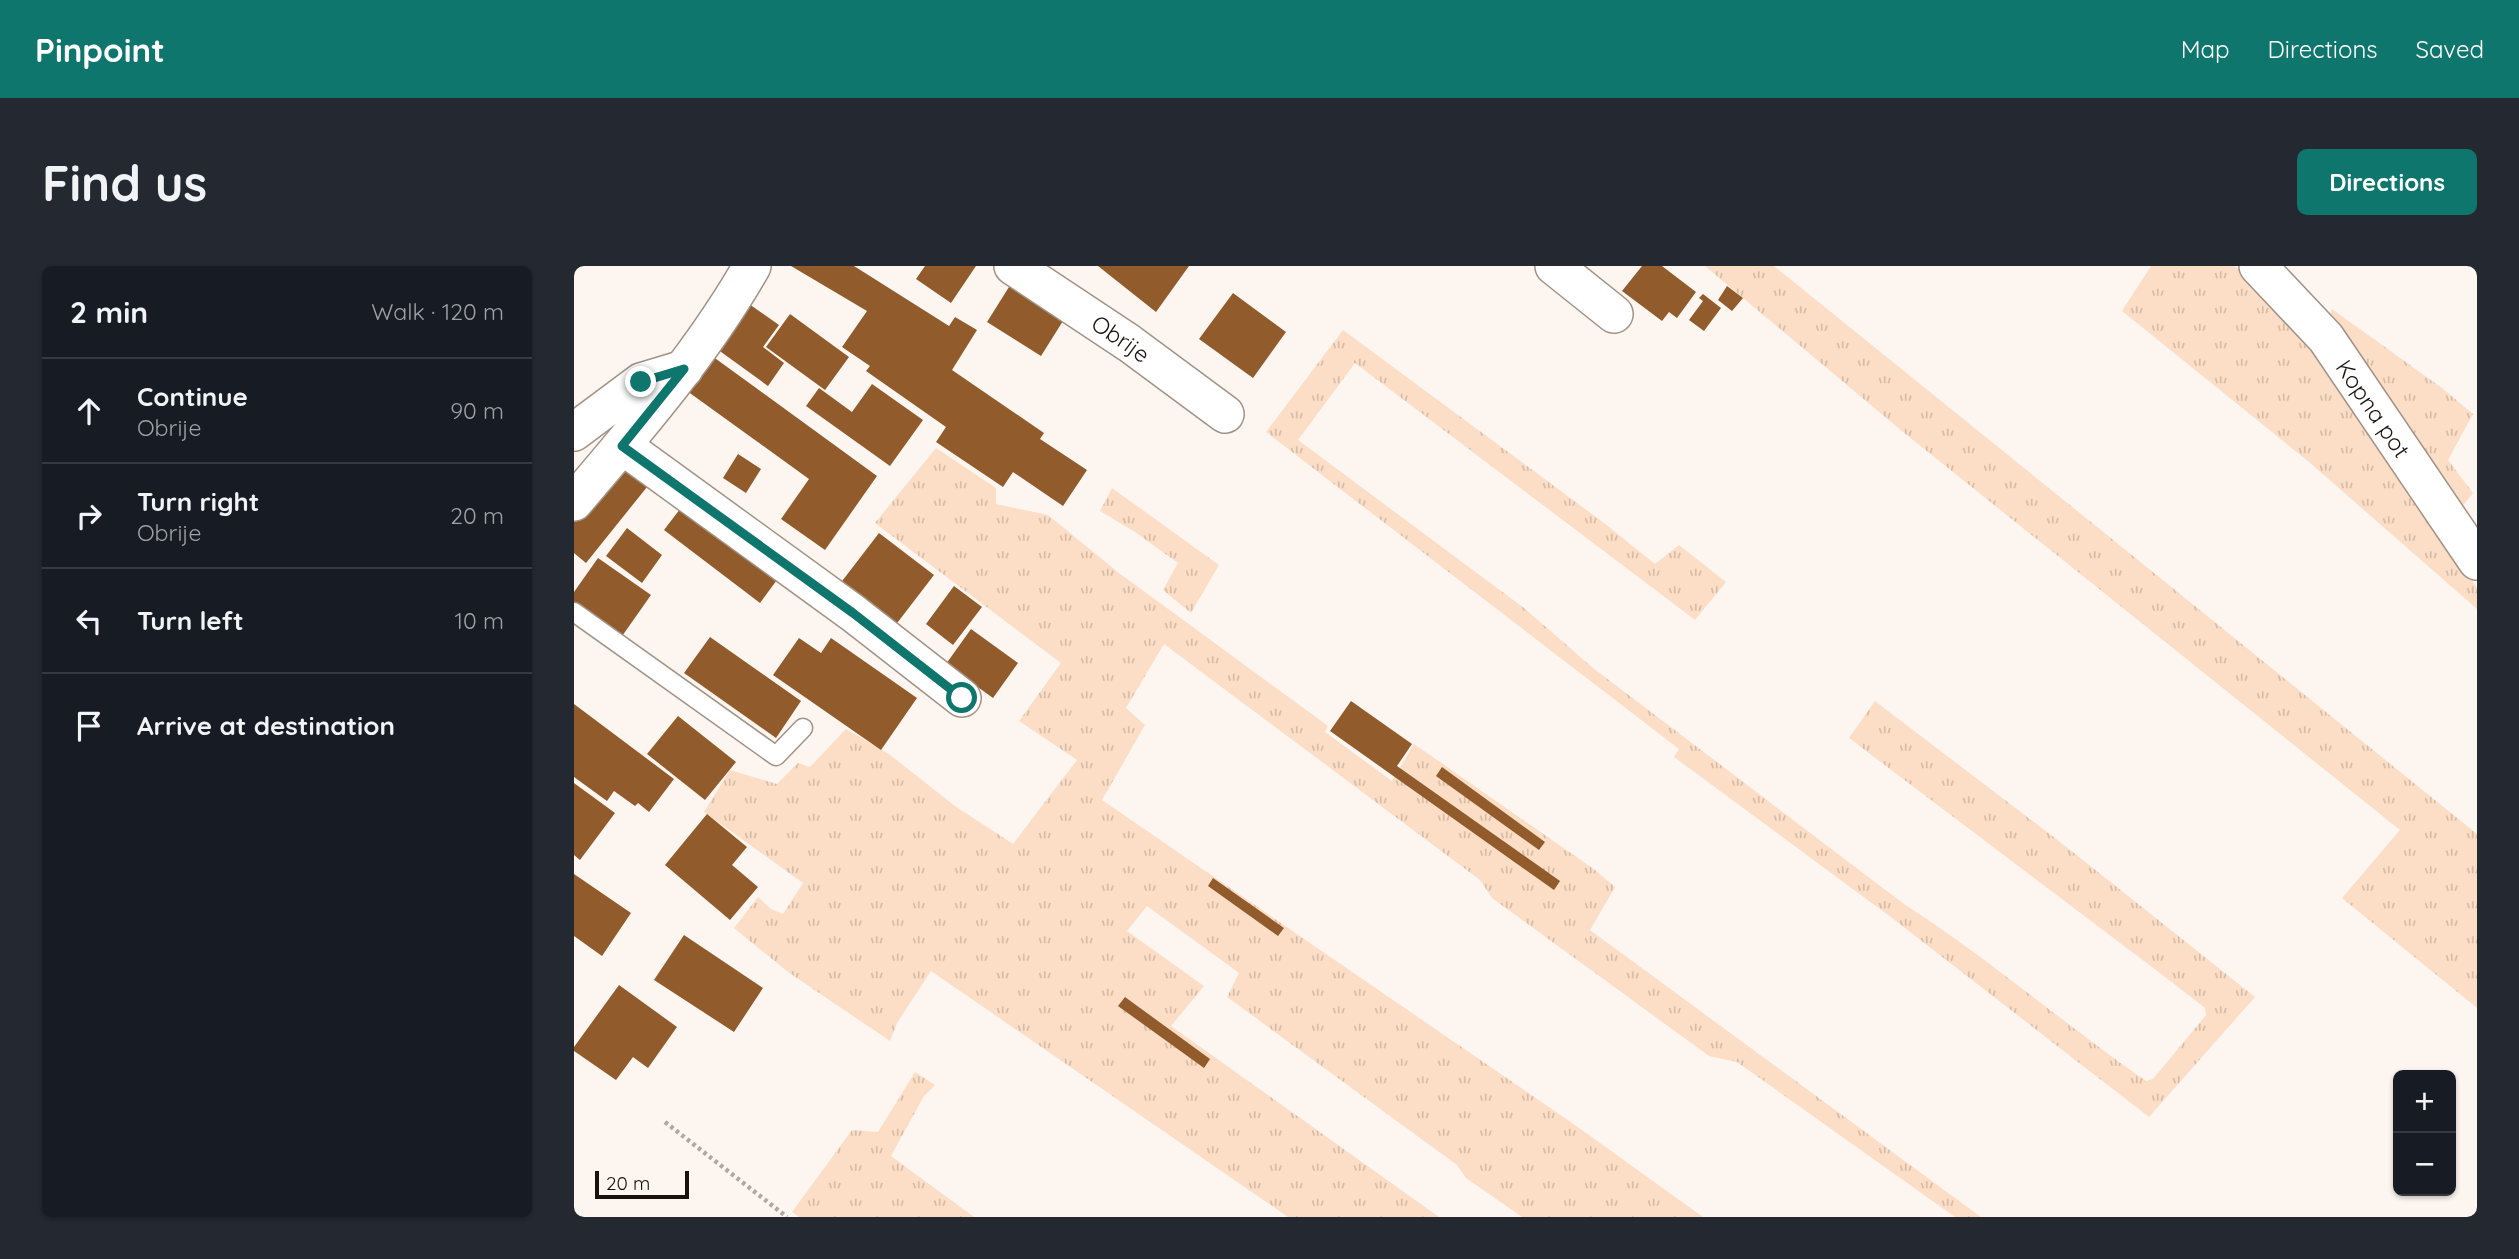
<!DOCTYPE html>
<html lang="en">
<head>
<meta charset="utf-8">
<style>
	body { margin:0; font-family:Quicksand,sans-serif; background:#242831; color:#f1f3f6 }
	.controls { position:absolute; right:21px; bottom:21px; display:grid; overflow:hidden; border-radius:10px; box-shadow:0 2px 5px #0004 }
	.controls button { width:63px; height:63px; display:grid; place-items:center; padding:0; border:0; border-bottom:2px solid #363941; background:#171b24; color:#f1f3f6; font:35px sans-serif }
	.scale { position:absolute; left:21px; bottom:18px; width:94px; box-sizing:border-box; padding-left:7px; border:4px solid #18120d; border-top:0; font-size:19px; line-height:24px; white-space:nowrap; color:#18120d; -webkit-text-stroke:5px #fdf6f0; paint-order:stroke }
	.stop { position:absolute; width:21px; height:21px; margin:-16px; border:5px solid #0f766e; border-radius:50%; background:#fff }
	.stop.end { background:#0f766e; border-color:#fff; box-shadow:0 2px 7px #0008 }
	.list { margin:0; padding:0; list-style:none }
	h2 { display:flex; justify-content:space-between; align-items:center; height:91px; margin:0; padding:0 28px; font-size:30px }
	h2 small { font-size:23px; font-weight:400; color:#9ea1a6 }
	.list li { display:grid; grid-template-columns:46px 1fr auto; gap:21px; align-items:center; box-sizing:border-box; height:105px; padding:0 28px; border-top:2px solid #363941 }
	.list b { display:block; font-size:26px; white-space:nowrap }
	.list p { margin:0; font-size:23px; white-space:nowrap; color:#9ea1a6 }
	.list em { font-size:23px; font-style:normal; color:#9ea1a6 }
	.icon { flex:none; width:38px; height:38px; fill:none; stroke:currentColor; stroke-width:2; stroke-linecap:round; stroke-linejoin:round }
	.map { position:relative; flex:none; width:1903px; height:951px; overflow:hidden; border-radius:10px }
	header { display:flex; align-items:center; gap:42px; box-sizing:border-box; height:98px; padding:0 35px; background:#0f766e; color:#fff }
	header strong { font-size:33px }
	nav { display:flex; gap:38px; margin-inline-start:auto; font-size:24px }
	.intro { display:flex; align-items:center; justify-content:space-between; box-sizing:border-box; height:168px; padding:0 42px }
	h1 { margin:0; font-size:49px }
	.button { padding:18px 32px; border-radius:10px; background:#0f766e; color:#fff; font-size:24px; font-weight:700 }
	main { display:flex; gap:42px; padding:0 42px }
	aside { flex:1; background:#171b24; border-radius:10px; box-shadow:0 2px 5px #0004 }
	.map>svg:first-child { display:block }
	.grass { fill:url(#grass-tufts) }
	.building { fill:#915b2b }
	.lines { fill:none; stroke-linecap:round; stroke-linejoin:round }
	.service-casing { stroke:#a29286; stroke-width:21 }
	.minor-casing { stroke:#a29286; stroke-width:40 }
	.path { stroke:#afa8a3; stroke-width:4.5; stroke-dasharray:3.5 3.5; stroke-linecap:butt }
	.service { stroke:#fff; stroke-width:18 }
	.minor { stroke:#fff; stroke-width:37 }
	.route { stroke:#0f766e; stroke-width:9 }
	.labels { text-anchor:middle; dominant-baseline:central; stroke-width:5; stroke-linejoin:round; paint-order:stroke }
	.street-label { font-size:23px; fill:#18120d; stroke:#fdf6f0 }
</style>
</head>
<body>
<header>
<strong>Pinpoint</strong>
<nav><a>Map</a><a>Directions</a><a>Saved</a></nav>
</header>
<div class="intro"><h1>Find us</h1><a class="button">Directions</a></div>
<main>
<aside>
<h2>2 min<small>Walk · 120 m</small></h2>
<ul class="list">
<li><svg class="icon" aria-label="ahead" viewBox="0 0 24 24"><path d="M12 20V5M6 11l6-6 6 6"/></svg><div><b>Continue</b><p>Obrije</p></div><em>90 m</em></li>
<li><svg class="icon" aria-label="right" viewBox="0 0 24 24"><path d="M7 20v-9h11M14 6l5 5-5 5"/></svg><div><b>Turn right</b><p>Obrije</p></div><em>20 m</em></li>
<li><svg class="icon" aria-label="left" viewBox="0 0 24 24"><path d="M17 20v-9H6M10 6l-5 5 5 5"/></svg><div><b>Turn left</b></div><em>10 m</em></li>
<li><svg class="icon" aria-label="arrive" viewBox="0 0 24 24"><path d="M6 21V4h12l-3 4 3 4H6"/></svg><div><b>Arrive at destination</b></div></li>
</ul>
</aside>
<div class="map">
<svg width="1903" height="951" viewBox="0 0 1903 951">
	<defs>
		<pattern id="grass-tufts" width="24" height="20" patternUnits="userSpaceOnUse" patternTransform="scale(1.75)"><rect width="24" height="20" fill="#fcddc5"/><path d="M3 7l-1-3M5 7V3M7 7l1-3M15 17l-1-3M17 17v-4M19 17l1-3" fill="none" stroke="#d7bda8"/></pattern>
	</defs>
	<rect width="100%" height="100%" fill="#fdf6f0"/>
	<path class="grass" d="M1131 0H1200L1903 568V742L1768 632 1826 564 1329 166Z
		M1577 0H1661L1706 42 1747 89 1853 242 1903 322V343L1735 196 1548 45Z
		M1758 43 1868 122 1899 148 1874 194 1899 227 1887 242 1753 57Z
		M769 64 1030 257 1081 298 1105 279 1152 316 1121 354 781 97 724 174 950 342 1019 402 1330 638C1414 692 1490 758 1572 815L1579 813 1632 749 1631 742 1599 717 1275 472 1301 435 1490 579 1681 731 1575 851 1318 652 1100 491 1105 483 692 166Z
		M362 182 422 222V238L474 249 545 307 754 460 751 466 818 515 840 478 1021 604 1041 621 1016 664 1407 951H1381L1163 796 1135 790 918 632 906 614 590 378 552 442 571 459 528 534 1001 859 1129 951H948L892 912 883 899 653 731 665 707 573 640 553 665 630 720 597 760 865 951H714L357 705 323 757 316 775 214 706 160 662 184 631 197 643 209 648 229 617 130 546 156 504 203 518 224 497 236 501 272 463 315 488 381 540 439 578 503 494 445 455 487 397 301 257Z
		M538 222 645 299 617 347 589 324 604 297 561 266 526 245Z
		M341 806 361 819 350 830 317 890 400 951H225L218 946 278 864 304 866Z"/>
	<path class="building" d="M217 0H280L375 60 381 51 403 64 378 104 470 167 466 173 513 204 489 240 439 206 429 221 362 176 372 161 292 105 296 100 268 81 293 45Z
		M351 0H402L377 37 342 13Z
		M524 0H615L582 46Z
		M1068 0H1088L1122 26 1103 52 1095 46 1088 55 1048 25Z
		M440 13 494 47 467 90 413 56Z
		M1153 20 1169 32 1158 45 1144 34Z
		M659 27 712 66 679 112 625 73Z
		M1129 28 1147 42 1130 65 1115 54 1129 35 1125 32Z
		M175 38 205 59 189 81 210 97 194 120 143 83Z
		M216 48 275 91 251 124 192 81Z
		M138 90 303 210 251 284 207 253 235 213 113 125Z
		M298 118 349 154 316 200 232 140 245 122 278 146Z
		M164 188 187 203 172 227 149 212Z
		M42 196 73 221 12 297 0 287V249Z
		M116 230 211 303 186 337 90 264Z
		M53 262 88 289 68 317 32 290Z
		M305 267 360 309 317 365 262 323Z
		M24 292 77 329 46 373 0 340V326Z
		M380 320 408 341 379 379 352 358Z
		M397 363 444 397 419 432 372 398Z
		M136 371 227 435 202 472 110 407Z
		M225 372 247 387 257 372 343 432 307 484 199 409Z
		M777 435 838 478 823 500 986 615 980 624 756 465Z
		M0 438 100 513 75 546 64 537 61 540 40 525 33 535 0 511Z
		M104 450 162 496 131 534 73 488Z
		M868 501 971 576 965 584 862 510Z
		M0 517 41 547 6 594 0 589Z
		M133 548 173 581 158 599 184 621 156 654 91 599Z
		M0 608 57 647 28 690 0 670Z
		M639 612 710 662 704 670 634 620Z
		M110 669 189 722 160 766 80 714Z
		M45 719 103 761 74 802 59 791 42 814 0 785V781Z
		M551 731 636 793 630 802 544 740Z"/>
	<g class="lines">
		<defs>
			<path id="service" d="M0 346 202 490 229 462"/>
			<g id="minor">
				<path id="s1" d="M439 0 555 77 651 148"/>
				<path d="M980 0 1040 48"/>
				<path id="s2" d="M1684 0 1752 72 1903 295"/>
				<path d="M0 166 67 116 110 103"/>
				<path d="M49 180 279 347 388 432"/>
				<path d="M0 236C64 161 129 86 178 0"/>
			</g>
		</defs>
		<use href="#service" class="service-casing"/>
		<use href="#minor" class="minor-casing"/>
		<path class="path" d="M91 856 213 951"/>
		<use href="#service" class="service"/>
		<use href="#minor" class="minor"/>
	</g>
	<g class="lines">
		<path class="route" d="M67 116 110 103 48 180 279 347 388 432"/>
	</g>
	<g class="labels">
		<g class="street-label">
			<text stroke="none"><textPath href="#s1" startOffset="130">Obrije</textPath></text>
			<text stroke="none"><textPath href="#s2" startOffset="184">Kopna pot</textPath></text>
		</g>
	</g>
</svg>
<div class="controls">
<button>+</button>
<button>−</button>
</div>
<div class="scale">20 m</div>
<div class="stop" style="left:388px;top:432px"></div>
<div class="stop end" style="left:67px;top:116px"></div>
</div>
</main>
</body>
</html>
